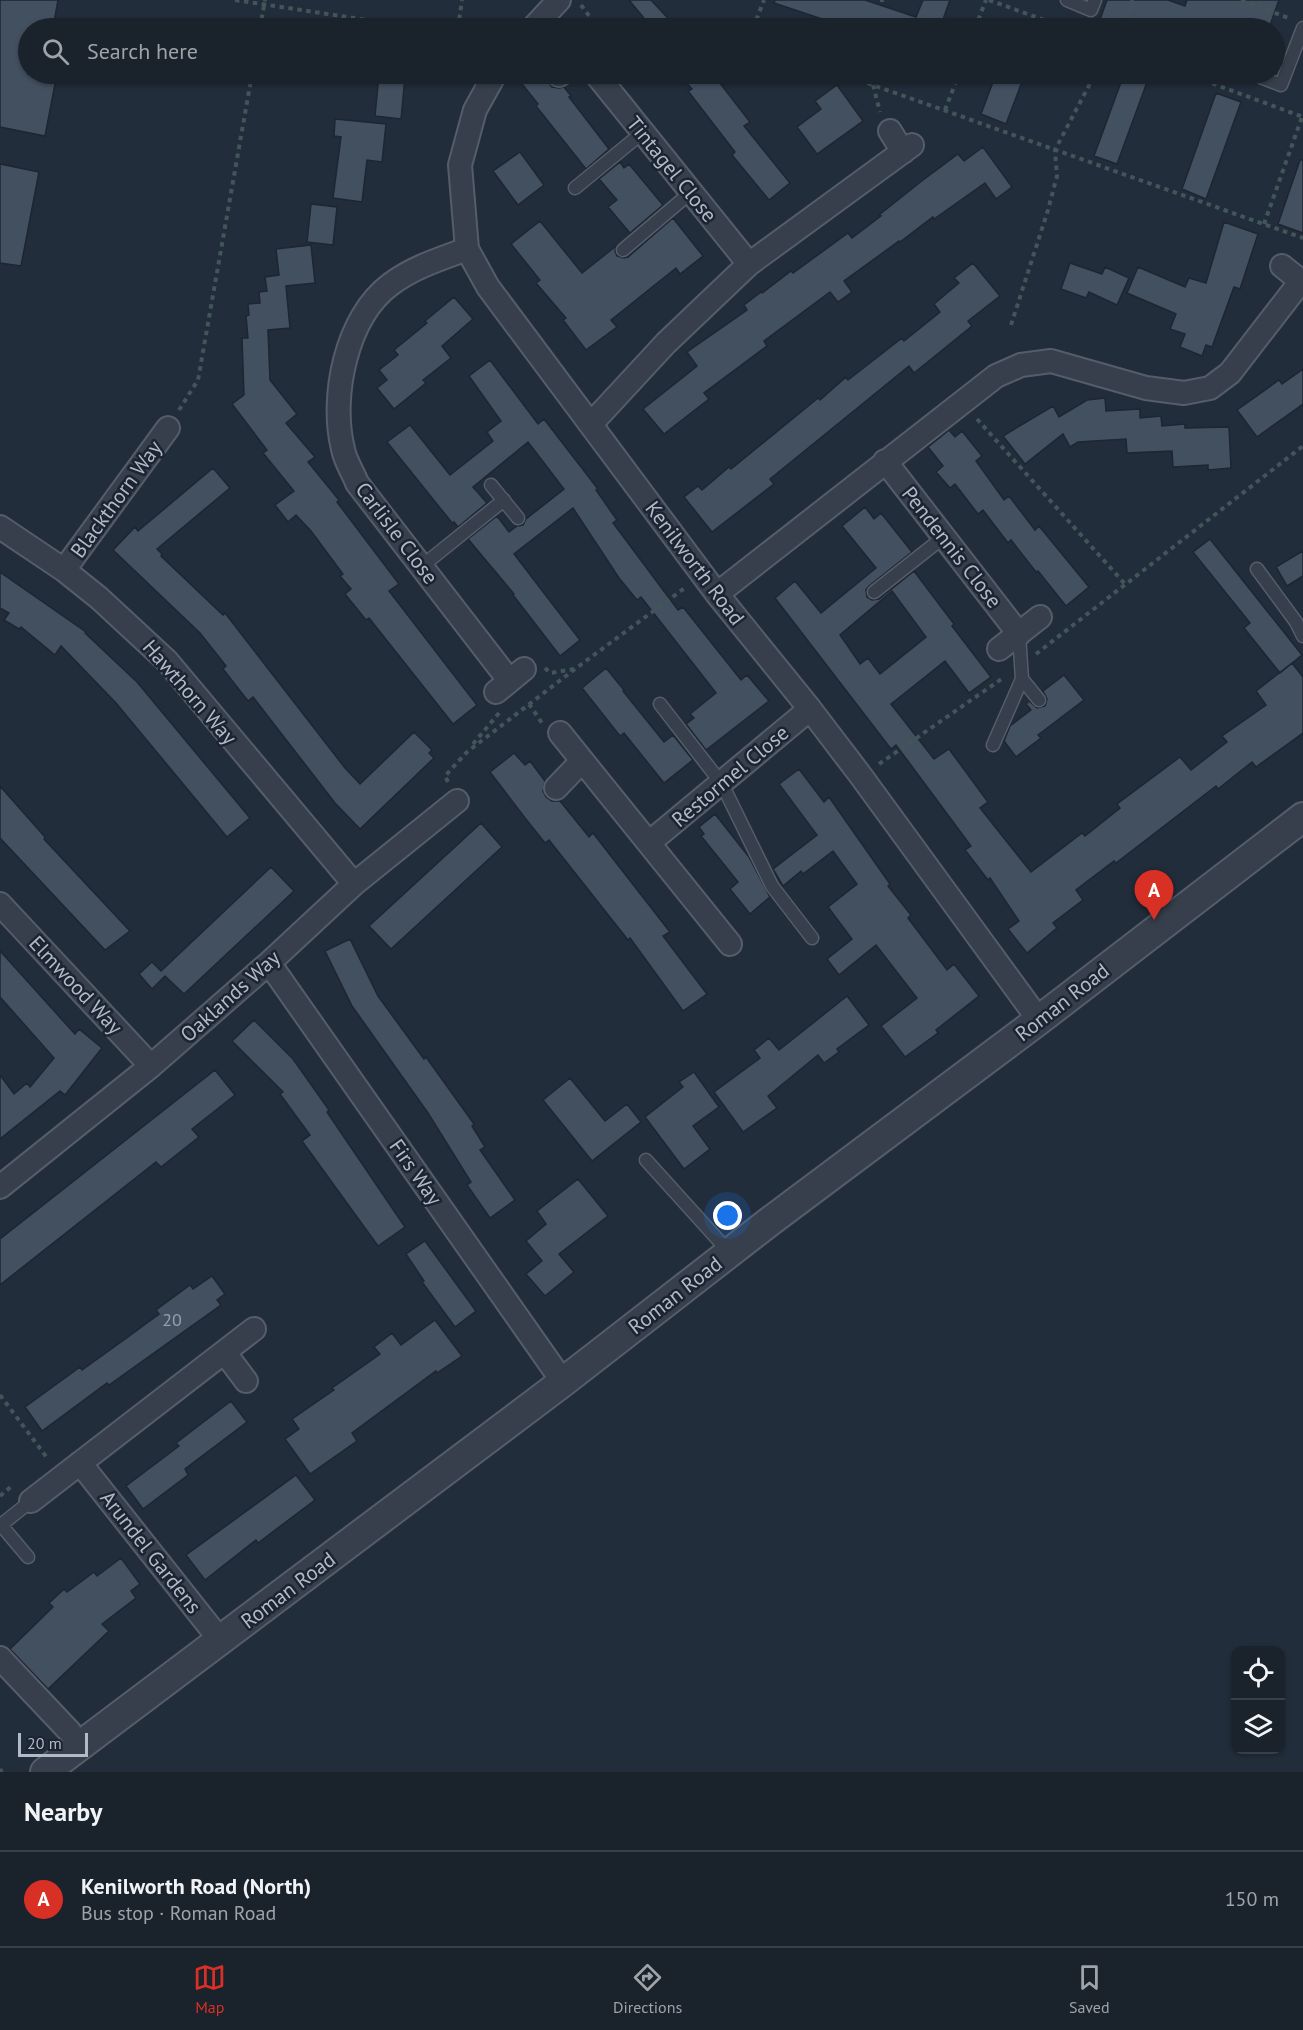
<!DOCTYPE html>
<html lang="en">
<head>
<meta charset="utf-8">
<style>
	body { margin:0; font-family:"PT Sans",sans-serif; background:#232a34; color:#f1f3f6 }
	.controls { position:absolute; right:18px; bottom:18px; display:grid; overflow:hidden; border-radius:12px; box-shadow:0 2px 4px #0004 }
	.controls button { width:54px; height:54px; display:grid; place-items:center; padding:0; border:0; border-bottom:2px solid #383f48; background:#1a222c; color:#f1f3f6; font:30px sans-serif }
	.scale { position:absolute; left:18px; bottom:15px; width:70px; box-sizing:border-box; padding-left:6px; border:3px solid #b1bac7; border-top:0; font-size:16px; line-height:21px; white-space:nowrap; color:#b1bac7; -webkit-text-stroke:4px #1b2430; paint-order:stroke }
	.you { position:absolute; left:728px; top:1216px; width:21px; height:21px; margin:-15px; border:4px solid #fff; border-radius:50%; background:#1a73e8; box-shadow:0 0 0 9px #1a73e833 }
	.badge { display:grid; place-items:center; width:39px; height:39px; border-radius:50%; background:#d93025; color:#fff; font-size:20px; font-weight:700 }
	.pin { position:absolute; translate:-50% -50px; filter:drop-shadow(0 2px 3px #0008) }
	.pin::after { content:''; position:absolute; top:32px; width:21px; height:18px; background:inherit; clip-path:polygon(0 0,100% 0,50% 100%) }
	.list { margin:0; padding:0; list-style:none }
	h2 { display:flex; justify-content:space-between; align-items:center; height:78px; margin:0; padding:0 24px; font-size:26px }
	h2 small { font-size:20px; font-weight:400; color:#9fa4a9 }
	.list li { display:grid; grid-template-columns:39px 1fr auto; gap:18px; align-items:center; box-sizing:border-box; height:96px; padding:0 24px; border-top:2px solid #383f48 }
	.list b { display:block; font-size:22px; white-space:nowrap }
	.list p { margin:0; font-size:20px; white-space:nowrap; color:#9fa4a9 }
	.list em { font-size:20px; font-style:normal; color:#9fa4a9 }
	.icon { flex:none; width:33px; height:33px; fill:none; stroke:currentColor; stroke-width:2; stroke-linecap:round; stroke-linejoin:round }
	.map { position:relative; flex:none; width:1303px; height:1772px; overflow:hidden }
	.search { position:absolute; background:#1a222c; box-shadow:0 2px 4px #0004; left:18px; right:18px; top:18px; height:66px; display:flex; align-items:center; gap:15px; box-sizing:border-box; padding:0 21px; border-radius:33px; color:#9fa4a9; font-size:22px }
	.sheet { height:174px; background:#1a222c }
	nav { display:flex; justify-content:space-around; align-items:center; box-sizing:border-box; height:84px; border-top:2px solid #383f48; background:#1a222c; font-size:16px; color:#9fa4a9 }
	nav a { display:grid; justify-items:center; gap:3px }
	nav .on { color:#d93025 }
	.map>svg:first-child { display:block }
	.building { fill:#435060; stroke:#1d2632; stroke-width:1.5; fill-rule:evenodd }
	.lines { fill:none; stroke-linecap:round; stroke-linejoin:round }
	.service-casing { stroke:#545d69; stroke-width:15 }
	.minor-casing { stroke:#545d69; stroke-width:26 }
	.tertiary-casing { stroke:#545d69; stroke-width:32 }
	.path { stroke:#425659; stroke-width:4; stroke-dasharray:4.5 4.5; stroke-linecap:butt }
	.service { stroke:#363f4b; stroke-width:12 }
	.minor { stroke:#363f4b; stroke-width:22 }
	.tertiary { stroke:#363f4b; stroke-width:28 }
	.labels { text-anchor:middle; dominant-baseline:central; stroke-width:5; stroke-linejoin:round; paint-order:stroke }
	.number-label { font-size:18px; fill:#96a0ad }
	.street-label { font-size:21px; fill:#b1bac7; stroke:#1b2430 }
</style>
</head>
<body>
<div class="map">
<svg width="1303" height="1772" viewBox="0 0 1303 1772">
	<rect width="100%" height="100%" fill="#222d3b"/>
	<path class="building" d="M0 0H58L53 28H28V74H57L45 136 0 127Z
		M629 0H651L677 28H652Z
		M775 0H865L916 17 923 0H950L940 28H849L774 3Z
		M1107 0H1168L1185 6 1187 0H1279L1269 28H1097Z
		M536 74H546L547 80 552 87 559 88 564 87 571 96 569 97 609 149 586 169 536 106 538 104 522 84Z
		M678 74H713L750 122 744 126 790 183 769 200 732 155 735 152 688 91 692 89Z
		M996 74H1025L1006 124 981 114Z
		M1124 74H1150L1117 164 1094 156Z
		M379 75 405 77 401 119 375 116Z
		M837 85 863 121 817 154 797 127 821 109 815 101Z
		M1216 93 1241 102 1206 199 1182 189Z
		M335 119 386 124 382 162 367 160 362 202 333 198 341 137 334 136Z
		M983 147 1012 187 996 199 985 183 934 219 933 217 900 242 899 241 844 281 852 292 838 302 830 292 764 341 767 346 704 393 709 399 664 434 643 409 697 366 687 352 747 310 744 305 761 292 762 293 791 271 793 273 848 233 852 238 881 216 879 215 923 180 958 154 964 161Z
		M520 152 544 185 518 205 493 171Z
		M1300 160H1303V233L1278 224Z
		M620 162 624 168 629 164 663 205 630 233 608 207 617 200 599 179Z
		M0 164 39 172 21 266 0 263Z
		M311 204 337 207 333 245 307 242Z
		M673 218 703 256 680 274 676 268 611 320 617 327 586 350 563 320 566 318 536 283 540 280 511 244 540 221 582 273 616 246 615 251 617 256 624 258 628 257Z
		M1224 222 1258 234 1240 289 1234 287 1212 347 1206 345 1202 356 1180 347 1185 334 1170 329 1176 314 1127 293 1138 267 1185 287 1189 278 1206 283Z
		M311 245 315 283 286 286 290 328 268 330 270 380 297 414 286 423 315 457 308 462 339 500 337 502 399 584 389 591 477 705 453 724 369 618 366 620 345 594 351 589 340 576 343 574 311 531 296 515 288 522 275 505 294 491 263 453 267 450 232 404 244 395 242 338H248L246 316 249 315 248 304 260 303 259 292 267 291 265 277 279 275 276 249Z
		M973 263 1000 296 968 321 972 326 914 373 909 366 770 479 774 484 712 532 684 497 698 486 702 490 729 467 731 469 818 398 820 400 846 377 848 380 902 338 904 341 940 312 934 304 959 283 954 278Z
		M1070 263 1102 274 1105 267 1129 278 1117 305 1089 292 1086 298 1061 289Z
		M454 297 473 319 442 346 451 358 423 380 426 383 394 409 377 388 387 380 379 370 398 355 394 350 427 323 425 321Z
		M490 360 538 424 544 419 598 489 596 490 617 520 613 523 678 610 683 607 741 680 747 675 769 701 706 750 686 724 694 718 690 714 716 693 641 597 637 600 619 578 573 508 514 554 580 640 560 656 513 595 514 594 468 539 497 516 509 532 517 526 523 525 526 519 564 489 528 442 473 487 487 503 458 527 454 522 453 524 387 442 410 425 450 475 493 441 487 432 501 421 469 376Z
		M1303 369V404L1257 437 1237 410 1279 380 1282 384Z
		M1105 398 1106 411 1140 409V418L1161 416 1162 426 1185 424V428L1229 427 1231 468 1208 470V465L1173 467 1172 451 1127 453 1126 439 1078 442 1070 447 1063 434 1025 464 1003 436 1053 406 1059 417 1087 400Z
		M949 430 955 437 962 431 982 456 976 461 1004 500 1009 496 1035 530 1039 526 1089 587 1066 606 1038 571 1036 572 1011 540 1008 543 983 510 978 514 955 484 950 488 936 472 943 466 928 447Z
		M213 468 230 488 157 549 162 554 161 556 223 615 225 613 345 768 360 784 414 732 432 750 429 753 434 758 360 829 335 803 253 697 248 701 223 669 226 666 200 633 113 550 135 527 138 531Z
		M865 507 874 519 881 513 912 552 869 586 866 590 867 597 872 600 879 599 914 571 954 624 952 626 991 677 969 693 945 661 891 704 934 759 949 749 988 802 980 808 1031 872 1082 833 1085 836 1120 808 1117 804 1180 757 1191 770 1227 742 1222 736 1266 705 1256 691 1292 663 1303 677V733L1256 767 1252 762 1218 789 1216 786 1116 863 1114 861 1076 890 1083 900 1053 923 1057 928 1027 953 1008 929 1019 921 990 878 988 880 965 850 971 846 896 745 891 749 775 598 795 581 821 613 876 568 842 526ZM892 591 926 637 880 674 868 658 860 664 840 635Z
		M1210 539 1302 655 1280 673 1244 628 1250 623 1193 552Z
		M1303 551V576L1287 586 1276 567Z
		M0 572 86 632 85 633 137 682 250 818 227 837 116 703 61 646 55 655 21 627 19 629 4 620 9 613 0 608Z
		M606 668 624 690 623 691 664 742 673 735 693 760 664 783 624 733 620 736 582 688Z
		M1064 675 1084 700 1038 735 1041 738 1016 757 1004 741 1010 726 1031 710 1026 704 1029 701 1037 708 1045 706 1047 699 1043 691Z
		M514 753 525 765 530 761 545 781 543 791 546 797 552 801H560L589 837 593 833 670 932 663 936 707 994 683 1011 630 938 628 940 549 840 545 843 525 818 490 772Z
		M799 769 824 802 829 797 890 884 888 886 911 915 908 918 947 970 954 964 979 996 936 1030 938 1033 905 1057 881 1026 917 998 876 945 839 975 827 959 852 939 828 907 857 884 833 851 803 874 801 871 783 886 773 869 817 835 779 784Z
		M0 786 45 837 44 839 130 931 105 950 0 838Z
		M715 814 749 857 770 897 750 914 730 889 738 882 701 836 704 834 699 827Z
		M481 823 502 847 391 949 369 926Z
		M271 867 294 891 184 994 165 976 152 989 139 974 152 962 161 971Z
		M350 939 378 996 424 1059 426 1057 474 1124 472 1126 485 1147 480 1150 515 1200 490 1218 467 1185 471 1182 428 1113 352 1006 325 951Z
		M0 951 75 1034 79 1029 102 1048 65 1095 60 1091 0 1139V1075L14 1094 27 1083 30 1087 54 1058 0 997Z
		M847 996 869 1025 837 1049 839 1052 824 1063 818 1055 768 1096 777 1108 743 1132 714 1092 760 1058 754 1050 769 1038 779 1050Z
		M254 1020 293 1059 329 1110 327 1112 405 1227 378 1246 302 1141 310 1135 280 1094 283 1092 232 1041Z
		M215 1070 235 1095 192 1129 199 1137 161 1167 156 1162 0 1285V1239Z
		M694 1072 719 1107 693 1126 710 1149 684 1169 645 1117 683 1087 679 1082Z
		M570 1078 605 1121 627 1104 641 1122 592 1161 543 1100Z
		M578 1179 608 1216 559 1254 574 1272 545 1296 526 1274 542 1261 526 1241 546 1224 537 1211Z
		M425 1241 476 1311 455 1327 422 1282 424 1281 406 1254Z
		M212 1276 225 1294 217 1300 221 1305 109 1385 107 1383 42 1431 25 1407 80 1367 82 1370 128 1337 159 1314 156 1310 190 1285 193 1289Z
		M435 1320 462 1356 437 1373 436 1371 352 1433 357 1441 310 1474 285 1439 299 1429 292 1419 334 1390 332 1388 380 1354 374 1347 392 1333 401 1345Z
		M231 1401 247 1422 185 1469 188 1475 143 1509 126 1486 179 1446 176 1443Z
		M296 1475 315 1500 258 1543 256 1540 205 1580 186 1555Z
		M121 1558 140 1584 131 1591 136 1598 102 1624 109 1631 48 1689 10 1649 53 1607 49 1603 64 1589 67 1592 94 1572 97 1576Z"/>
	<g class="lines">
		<defs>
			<path id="service" d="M1067 0 1091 10 1095 0
				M1260 77 1281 85 1303 28
				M575 188 642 133
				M623 250 690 193
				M491 485 518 518
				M421 567 504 500
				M1257 569 1296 622 1303 636
				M874 592 945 536
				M1019 634 1022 679 1039 700
				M660 704 722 784 772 886 812 938
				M993 745 1022 679
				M646 1160 730 1253
				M28 1557 1 1525 31 1501"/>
			<path id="minor" d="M533 28 559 0
				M495 74 475 110 460 165 467 249 488 287 717 594 810 709 861 776 1039 1020
				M596 74 749 264
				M559 75 561 74
				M890 131 903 152
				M467 249C440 259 414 267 391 284 346 317 330 397 343 449 345 461 353 472 357 483L509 680
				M1282 266 1303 283
				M591 424 666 343 749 264 912 145
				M885 461 1019 634
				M0 527 64 570 99 598 167 661 354 884
				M64 570 168 428
				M717 594 996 376 1021 365 1051 361 1146 388 1184 393 1210 388 1230 373 1301 281
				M999 649 1040 617
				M496 692 524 669
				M560 733 730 944
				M556 788 582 761
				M650 842 810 709
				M0 904 151 1066
				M269 963 563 1382
				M0 1187 151 1066 269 963 354 884 457 801
				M225 1353 246 1381
				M80 1463 221 1641
				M31 1501 254 1329
				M0 1658 70 1732"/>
			<path id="tertiary" d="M45 1772 563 1382 769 1222 1039 1020 1303 817"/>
		</defs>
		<use href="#service" class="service-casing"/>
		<use href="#minor" class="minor-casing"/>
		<use href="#tertiary" class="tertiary-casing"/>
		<path class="path" d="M235 0 420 28
			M880 0H884
			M989 0 1066 28
			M1241 0 1291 19
			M581 5 598 28
			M260 28 265 0
			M458 28 462 0
			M753 28 764 0
			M975 28 986 0
			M1119 28 1133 0
			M842 74 1303 238
			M1187 74 1303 117
			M873 85 880 112
			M945 110 959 74
			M1264 224 1302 117
			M1011 325 1048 210 1057 176 1055 150 1095 74
			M179 410 198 380 252 74
			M977 419 1125 584
			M1036 654 1303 446
			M545 668 550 673 574 669
			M529 704 542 723
			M473 744 499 713
			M879 764 1003 678
			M448 782 445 776 467 752 575 669 686 587
			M0 1395 48 1459
			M0 1496 13 1485
			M0 1769 2 1772"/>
		<use href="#service" class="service"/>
		<use href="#minor" class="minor"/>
		<use href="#tertiary" class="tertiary"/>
	</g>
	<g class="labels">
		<g class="number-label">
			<text x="172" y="1319">20</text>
		</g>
		<g class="street-label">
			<text transform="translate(672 169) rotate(51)">Tintagel Close</text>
			<text transform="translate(116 499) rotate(-54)">Blackthorn Way</text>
			<text transform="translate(397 533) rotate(53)">Carlisle Close</text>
			<text transform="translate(952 547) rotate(52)">Pendennis Close</text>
			<text transform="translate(695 563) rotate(53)">Kenilworth Road</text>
			<text transform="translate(190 692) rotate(49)">Hawthorn Way</text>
			<text transform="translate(730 776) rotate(-40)">Restormel Close</text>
			<text transform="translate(76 985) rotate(47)">Elmwood Way</text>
			<text transform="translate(230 996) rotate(-42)">Oaklands Way</text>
			<text transform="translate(1062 1002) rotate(-38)">Roman Road</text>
			<text transform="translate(416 1172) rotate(55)">Firs Way</text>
			<text transform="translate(675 1295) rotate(-38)">Roman Road</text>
			<text transform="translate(151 1552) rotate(52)">Arundel Gardens</text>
			<text transform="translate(288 1590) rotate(-37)">Roman Road</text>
		</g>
	</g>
</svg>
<div class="controls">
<button><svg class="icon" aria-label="locate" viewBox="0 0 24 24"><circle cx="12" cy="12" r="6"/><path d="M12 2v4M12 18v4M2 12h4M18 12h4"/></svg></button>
<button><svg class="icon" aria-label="layers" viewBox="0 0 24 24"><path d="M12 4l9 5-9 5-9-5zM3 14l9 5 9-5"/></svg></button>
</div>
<div class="scale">20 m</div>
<div class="you"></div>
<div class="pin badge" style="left:1154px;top:920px">A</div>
<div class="search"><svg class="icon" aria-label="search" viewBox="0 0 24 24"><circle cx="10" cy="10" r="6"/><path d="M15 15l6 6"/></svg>Search here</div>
</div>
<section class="sheet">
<h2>Nearby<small></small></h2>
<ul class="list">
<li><span class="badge">A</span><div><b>Kenilworth Road (North)</b><p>Bus stop · Roman Road</p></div><em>150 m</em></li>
</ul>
</section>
<nav>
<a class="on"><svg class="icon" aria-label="map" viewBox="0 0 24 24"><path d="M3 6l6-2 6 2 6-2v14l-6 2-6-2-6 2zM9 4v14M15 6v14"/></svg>Map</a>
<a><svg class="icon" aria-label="directions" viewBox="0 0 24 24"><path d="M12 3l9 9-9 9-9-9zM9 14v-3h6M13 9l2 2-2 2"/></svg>Directions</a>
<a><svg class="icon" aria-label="saved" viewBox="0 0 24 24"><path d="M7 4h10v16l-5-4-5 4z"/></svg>Saved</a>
</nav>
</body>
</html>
